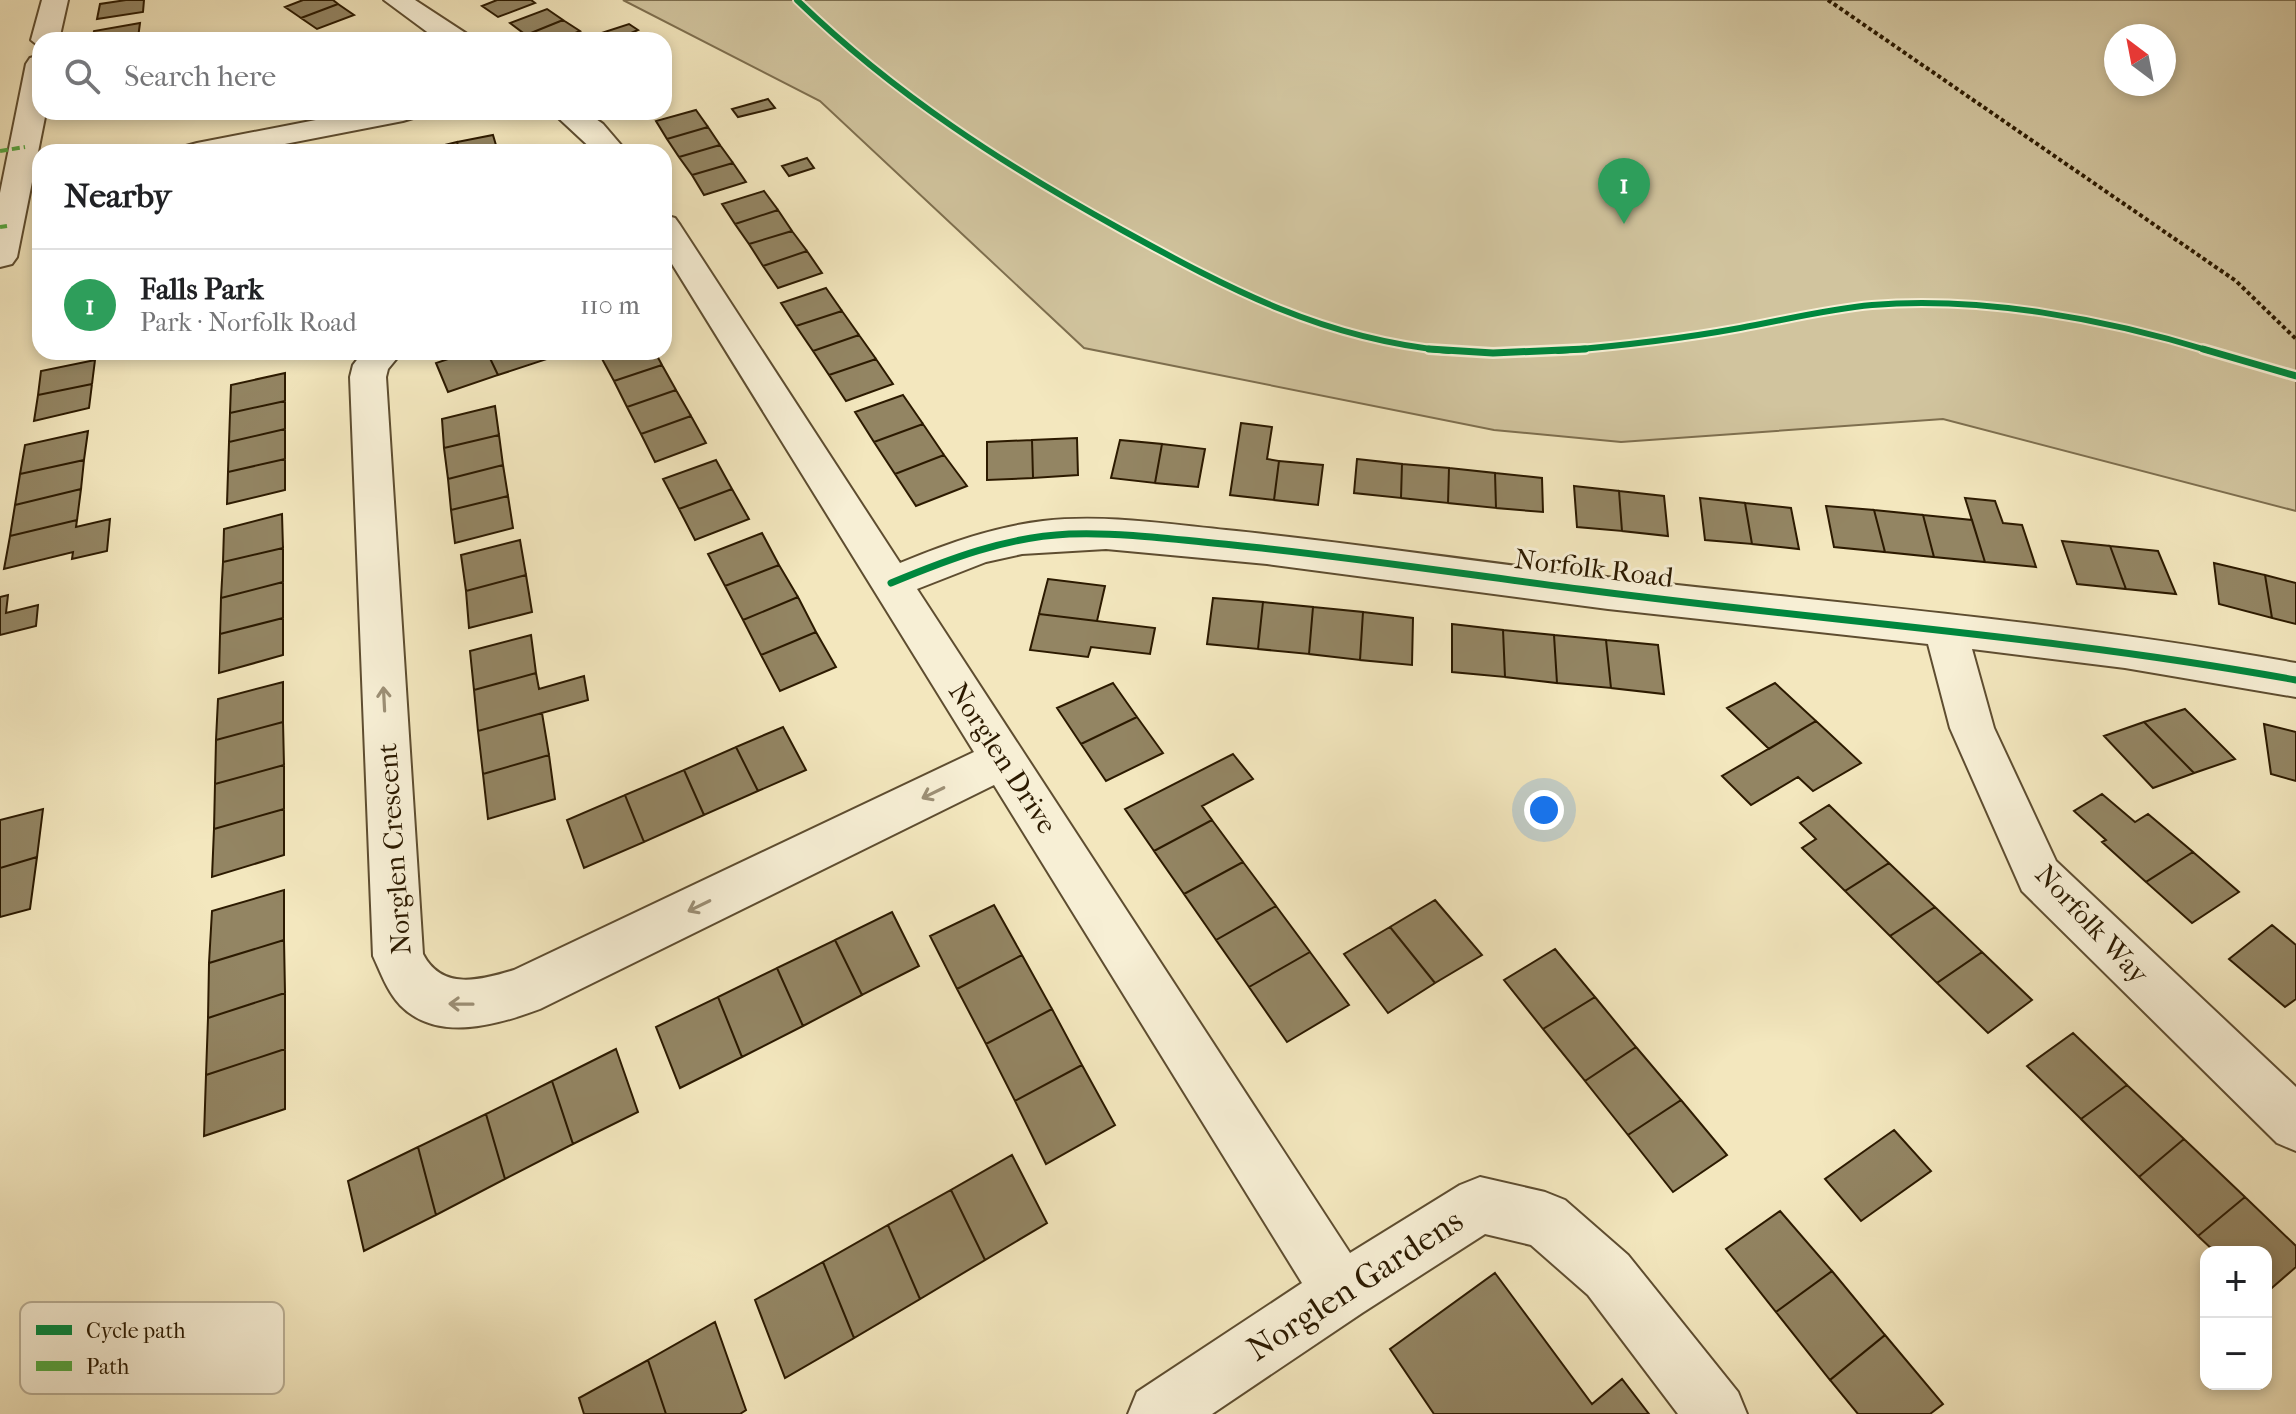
<!DOCTYPE html>
<html lang="en">
<head>
<meta charset="utf-8">
<style>
	body { margin:0; font-family:"IM FELL French Canon",serif; background:#f6f6f6; color:#202124 }
	.controls { position:absolute; right:24px; bottom:24px; display:grid; overflow:hidden; border-radius:16px; box-shadow:0 4px 12px #0003 }
	.controls button { width:72px; height:72px; display:grid; place-items:center; padding:0; border:0; border-bottom:2px solid #e0e0e0; background:#fff; color:#202124; font:40px sans-serif }
	.compass { position:absolute; left:2104px; top:24px; width:72px; height:72px; border-radius:50%; background:#fff; box-shadow:0 4px 12px #0003; rotate:328deg }
	.you { position:absolute; left:1544px; top:810px; width:28px; height:28px; margin:-20px; border:6px solid #fff; border-radius:50%; background:#1a73e8; box-shadow:0 0 0 12px #1a73e833 }
	.badge { display:grid; place-items:center; width:52px; height:52px; border-radius:50%; background:#0b8043; color:#fff; font-size:26px; font-weight:700 }
	.pin { position:absolute; translate:-50% -66px; filter:drop-shadow(0 2px 4px #0008) }
	.pin::after { content:''; position:absolute; top:42px; width:28px; height:24px; background:inherit; clip-path:polygon(0 0,100% 0,50% 100%) }
	.list { margin:0; padding:0; list-style:none }
	h2 { display:flex; justify-content:space-between; align-items:center; height:104px; margin:0; padding:0 32px; font-size:34px }
	h2 small { font-size:26px; font-weight:400; color:#757577 }
	.list li { display:grid; grid-template-columns:52px 1fr auto; gap:24px; align-items:center; box-sizing:border-box; height:112px; padding:0 32px; border-top:2px solid #e0e0e0 }
	.list b { display:block; font-size:30px; white-space:nowrap }
	.list p { margin:0; font-size:26px; white-space:nowrap; color:#757577 }
	.list em { font-size:26px; font-style:normal; color:#757577 }
	.icon { flex:none; width:44px; height:44px; fill:none; stroke:currentColor; stroke-width:2; stroke-linecap:round; stroke-linejoin:round }
	.map { position:relative; flex:none; width:2296px; height:1414px; overflow:hidden }
	.search { position:absolute; background:#fff; box-shadow:0 4px 12px #0003; left:32px; top:32px; width:640px; height:88px; display:flex; align-items:center; gap:20px; box-sizing:border-box; padding:0 28px; border-radius:24px; color:#757577; font-size:30px }
	.panel { position:absolute; background:#fff; box-shadow:0 4px 12px #0003; left:32px; top:144px; width:640px; height:216px; border-radius:24px }
	.map>svg:first-child { display:block }
	.green { fill:#d1c49e; stroke:#7e6f4f; stroke-width:2; fill-rule:evenodd }
	.building { fill:#938563; stroke:#2c1a00; stroke-width:2 }
	.lines { fill:none; stroke-linecap:round; stroke-linejoin:round }
	.minor-casing { stroke:#5e4d30; stroke-width:4 }
	.path { stroke:#2c1a00; stroke-width:4; stroke-dasharray:4 3; stroke-linecap:butt }
	.minor { fill:#f7efd5; fill-rule:evenodd }
	.quiet { stroke:#54a940; stroke-width:4; stroke-dasharray:8 4; stroke-linecap:butt }
	.cycleway-far1-casing { stroke:#f7efd5; stroke-width:10 }
	.cycleway-casing { stroke:#f7efd5; stroke-width:12 }
	.cycleway-far1 { stroke:#00873e; stroke-width:6 }
	.cycleway { stroke:#00873e; stroke-width:7 }
	.oneway { stroke:#9c8f75 }
	.labels { text-anchor:middle; dominant-baseline:central; stroke-width:6; stroke-linejoin:round; paint-order:stroke }
	.street-label { font-size:28px; fill:#2c1a00; stroke:#f7efd5 }
	.near-street-label { font-size:34px; fill:#2c1a00; stroke:#f7efd5 }
	.key { fill:#f7efd5; stroke:#baaf95; stroke-width:2 }
	.key-label { font-size:22px; fill:#2c1a00 }
</style>
</head>
<body>
<div class="map">
<svg width="2296" height="1414" viewBox="0 0 2296 1414">
	<rect width="100%" height="100%" fill="#f3e7be"/>
	<filter id="stains"><feTurbulence type="fractalNoise" baseFrequency=".0025" numOctaves="4"/><feColorMatrix values="0 0 0 0 .2 0 0 0 0 .09 0 0 0 0 .02 0 0 0 .5 -.17"/></filter>
	<radialGradient id="worn" r=".72"><stop offset=".6" stop-color="#630" stop-opacity="0"/><stop offset="1" stop-color="#630" stop-opacity=".3"/></radialGradient>
	<path class="green" d="M623 0H2296V511L1943 419 1621 442 1494 430 1084 348 820 101ZM2116 36H2164V84H2116Z"/>
	<path class="building" d="M126 0H144L143 12 97 19 100 4Z
		M303 0H333L338 4 301 18 285 7Z
		M497 0H531L535 3 498 17 482 6Z
		M338 4 354 15 317 29 301 18Z
		M547 9 563 20 526 35 510 23Z
		M563 20 580 31 559 40H534L526 35Z
		M140 23 138 38 92 40 94 31Z
		M629 24 638 30 615 40H580Z
		M768 99 775 108 738 117 732 109Z
		M696 110 708 127 667 139 656 121Z
		M708 127 720 145 679 157 667 139Z
		M493 135 498 152H460L457 142Z
		M457 142 460 152H421L420 151Z
		M720 145 733 163 692 175 679 157Z
		M807 158 814 168 789 176 782 166Z
		M733 163 746 182 704 195 692 175Z
		M764 191 778 210 735 224 722 204Z
		M778 210 792 231 749 244 735 224Z
		M792 231 807 251 763 266 749 244Z
		M807 251 822 273 778 288 763 266Z
		M826 288 842 311 796 326 781 303Z
		M842 311 859 335 813 351 796 326Z
		M859 335 876 359 829 375 813 351Z
		M469 352H487L498 375 448 392 436 363Z
		M487 352H544L547 359 498 375Z
		M614 352H655L662 365 614 381 601 357Z
		M876 359 893 384 846 401 829 375Z
		M95 360 92 384 38 395 41 371Z
		M662 365 676 390 627 407 614 381Z
		M285 373V401L230 413 231 385Z
		M92 384 89 408 34 421 38 395Z
		M676 390 691 416 641 434 627 407Z
		M903 395 923 424 874 442 855 412Z
		M285 401V429L229 442 230 413Z
		M495 406 499 435 444 448 442 419Z
		M691 416 706 443 655 462 641 434Z
		M1241 423 1272 427 1267 459 1279 461 1274 500 1230 495Z
		M923 424 944 455 895 474 874 442Z
		M285 429V459L228 472 229 442Z
		M88 431 84 460 20 474 25 445Z
		M499 435 503 465 448 479 444 448Z
		M1077 438 1078 475 1033 478 1032 440Z
		M1032 440 1033 478 987 480V442Z
		M1120 440 1162 444 1155 483 1111 478Z
		M1162 444 1205 449 1198 487 1155 483Z
		M944 455 967 486 916 506 895 474Z
		M285 459V490L227 504 228 472Z
		M1357 459 1402 464 1401 498 1354 493Z
		M84 460 81 489 15 505 20 474Z
		M716 460 732 489 679 509 663 479Z
		M1279 461 1323 465 1318 505 1274 500Z
		M1402 464 1449 468 1448 503 1401 498Z
		M503 465 508 496 451 510 448 479Z
		M1449 468 1495 473 1496 508 1448 503Z
		M1495 473 1542 478 1543 512 1496 508Z
		M1574 486 1619 491 1622 531 1577 527Z
		M81 489 77 520 10 536 15 505Z
		M732 489 749 519 695 540 679 509Z
		M1619 491 1664 496 1668 536 1622 531Z
		M508 496 513 528 455 543 451 510Z
		M1700 498 1745 503 1752 544 1705 540Z
		M1965 498 1995 501 2003 523 2022 525 2036 567 1985 562Z
		M1745 503 1791 508 1799 549 1752 544Z
		M1826 506 1874 510 1885 552 1834 547Z
		M1874 510 1923 515 1934 557 1885 552Z
		M282 514 283 548 223 562 224 529Z
		M1923 515 1972 520 1985 562 1934 557Z
		M110 519 107 551 72 559 73 552 4 569 10 536 77 520 76 527Z
		M762 533 779 565 725 586 708 554Z
		M520 540 526 575 466 591 461 555Z
		M2062 541 2110 546 2126 589 2077 584Z
		M2110 546 2158 551 2176 594 2126 589Z
		M283 548V582L221 598 223 562Z
		M2214 563 2265 575 2272 618 2219 604Z
		M779 565 798 597 743 620 725 586Z
		M526 575 532 612 469 628 466 591Z
		M2265 575 2296 583V624L2272 618Z
		M1048 579 1105 586 1097 621 1039 614Z
		M283 582V618L220 634 221 598Z
		M8 595 6 613 38 605 36 626 0 635V597Z
		M798 597 816 632 761 655 743 620Z
		M1213 598 1263 602 1258 649 1207 644Z
		M1263 602 1313 607 1309 654 1258 649Z
		M1313 607 1363 612 1360 660 1309 654Z
		M1363 612 1413 618 1412 665 1360 660Z
		M1039 614 1155 628 1150 654 1091 647 1088 657 1030 650Z
		M283 618V655L219 673 220 634Z
		M1452 624 1503 630 1505 677 1452 672Z
		M1503 630 1554 635 1557 683 1505 677Z
		M816 632 836 667 780 691 761 655Z
		M531 635 536 673 474 690 470 651Z
		M1554 635 1606 640 1611 688 1557 683Z
		M1606 640 1658 645 1664 694 1611 688Z
		M536 673 539 689 584 676 588 700 478 731 474 690Z
		M283 682V722L216 740 218 699Z
		M1113 683 1137 717 1081 744 1057 708Z
		M1775 683 1816 721 1769 749 1727 708Z
		M2185 709 2235 759 2194 773 2144 722Z
		M542 713 549 755 483 774 478 731Z
		M1137 717 1163 753 1106 781 1081 744Z
		M1816 721 1861 763 1813 791 1798 777 1751 805 1722 776Z
		M283 722 284 765 215 784 216 740Z
		M2144 722 2194 773 2153 788 2104 736Z
		M2264 724 2296 732V781L2271 774Z
		M783 727 806 770 758 791 736 747Z
		M736 747 758 791 704 815 684 770Z
		M1233 754 1253 779 1202 806 1212 820 1154 851 1125 809Z
		M549 755 555 799 488 819 483 774Z
		M284 765V809L214 829 215 784Z
		M684 770 704 815 644 842 625 795Z
		M2102 794 2135 822 2148 814 2193 852 2146 882 2102 842 2106 840 2074 811Z
		M625 795 644 842 584 868 567 820Z
		M1829 805 1889 863 1845 891 1802 848 1816 839 1800 823Z
		M43 809 37 857 0 868V820Z
		M284 809V855L212 877 214 829Z
		M1212 820 1243 862 1184 894 1154 851Z
		M2193 852 2239 892 2192 923 2146 882Z
		M37 857 30 909 0 917V868Z
		M1243 862 1276 906 1216 940 1184 894Z
		M1889 863 1935 907 1890 936 1845 891Z
		M284 890V940L209 963 212 911Z
		M1435 900 1482 955 1435 983 1390 927Z
		M994 905 1022 955 957 989 930 936Z
		M1276 906 1310 952 1249 987 1216 940Z
		M1935 907 1982 952 1937 983 1890 936Z
		M892 912 919 966 862 995 835 940Z
		M2272 925 2296 945V999L2285 1007 2229 959Z
		M1390 927 1435 983 1388 1013 1344 954Z
		M284 940 285 993 208 1018 209 963Z
		M835 940 862 995 803 1026 777 968Z
		M1555 949 1595 997 1543 1029 1504 980Z
		M1310 952 1349 1005 1287 1042 1249 987Z
		M1982 952 2032 1000 1988 1033 1937 983Z
		M1022 955 1052 1009 986 1044 957 989Z
		M777 968 803 1026 742 1057 718 997Z
		M285 993V1049L206 1075 208 1018Z
		M718 997 742 1057 680 1088 656 1027Z
		M1595 997 1636 1047 1585 1081 1543 1029Z
		M1052 1009 1082 1065 1015 1101 986 1044Z
		M2073 1033 2127 1085 2081 1119 2027 1066Z
		M1636 1047 1681 1100 1628 1135 1585 1081Z
		M285 1049V1109L204 1136 206 1075Z
		M616 1049 638 1112 573 1144 552 1081Z
		M1082 1065 1115 1125 1046 1164 1015 1101Z
		M552 1081 573 1144 505 1179 486 1114Z
		M2127 1085 2184 1139 2139 1177 2081 1119Z
		M1681 1100 1727 1155 1673 1192 1628 1135Z
		M486 1114 505 1179 436 1215 418 1147Z
		M1894 1130 1931 1171 1861 1221 1825 1179Z
		M2184 1139 2245 1197 2198 1236 2139 1177Z
		M418 1147 436 1215 364 1251 348 1181Z
		M1012 1155 1047 1223 985 1260 951 1190Z
		M951 1190 985 1260 920 1299 888 1225Z
		M2245 1197 2296 1246V1267L2266 1293V1252H2215L2198 1236Z
		M1780 1211 1832 1271 1776 1312 1726 1249Z
		M888 1225 920 1299 854 1338 823 1262Z
		M823 1262 854 1338 785 1378 755 1300Z
		M1832 1271 1885 1335 1830 1380 1776 1312Z
		M1495 1273 1592 1404 1622 1379 1649 1414H1434L1390 1349Z
		M715 1322 746 1410 740 1414H666L648 1360Z
		M1885 1335 1943 1404 1930 1414H1858L1830 1380Z
		M648 1360 666 1414H584L579 1398Z"/>
	<g class="lines">
		<defs>
			<path id="minor" d="M42 0H68L59 40H40V47L31 40Z
				M384 0H415L467 34 471 40H438Z
				M40 55V112H46L17 257 12 264 0 267V193L26 64 30 58Z
				M357 112H418L413 118 403 121 244 152H182L186 146 197 143Z
				M552 112H586L603 124 627 152H595Z
				M664 215 675 218 680 225 900 563C946 544 993 527 1043 521 1103 514 1166 524 1226 530 1356 543 1484 563 1614 578 1842 604 2070 622 2296 663V697L2125 668 1972 649 1994 728 2056 861 2296 1087V1151L2277 1143 2022 891 1950 728 1928 644 1608 609 1267 564 1106 549 1022 554 986 562 917 589 1350 1253 1460 1185 1480 1177 1545 1192 1565 1200 1628 1255 1738 1392 1747 1414H1678L1588 1295 1531 1245 1485 1234 1362 1313 1212 1414H1128L1137 1392 1302 1283 994 785 540 1009C497 1025 437 1043 400 1005 387 991 381 973 373 956L350 377 353 365 363 352H402L388 369 386 377 423 954C442 991 481 980 514 970L974 752 664 251Z"/>
		</defs>
		<use href="#minor" class="minor-casing"/>
		<path class="path" d="M1828 0 2236 281 2296 339"/>
		<use href="#minor" class="minor"/>
		<path class="quiet" d="M0 151 25 147
			M0 227 7 226"/>
		<defs>
			<path id="cycleway-far1" d="M797 0C894 94 1004 165 1122 230 1231 290 1323 339 1449 351
				M1558 351C1619 346 1680 339 1740 328 1784 320 1828 309 1872 305 1981 296 2106 319 2210 351"/>
			<path id="cycleway" d="M1429 349 1493 353 1585 349
				M2203 349 2296 376
				M891 583C949 559 1006 537 1069 534 1124 532 1179 540 1233 545 1351 557 1469 575 1587 590 1824 621 2061 637 2296 680"/>
		</defs>
		<use href="#cycleway-far1" class="cycleway-far1-casing"/>
		<use href="#cycleway" class="cycleway-casing"/>
		<use href="#cycleway-far1" class="cycleway-far1"/>
		<use href="#cycleway" class="cycleway"/>
	</g>
	<defs><path id="oneway-shaft" d="M-6 0H5M1.5-3L5.5 0L1.5 3" fill="none" stroke-width="1.6" stroke-linecap="round" stroke-linejoin="round" transform="scale(2)"/></defs>
	<g class="oneway">
		<use href="#oneway-shaft" transform="translate(384 699) rotate(-93)"/>
		<use href="#oneway-shaft" transform="translate(933 793) rotate(154)"/>
		<use href="#oneway-shaft" transform="translate(699 906) rotate(154)"/>
		<use href="#oneway-shaft" transform="translate(461 1004) rotate(-179)"/>
	</g>
	<g class="labels">
		<g class="street-label">
			<text transform="translate(1594 568) rotate(7)">Norfolk Road</text>
			<text transform="translate(1003 758) rotate(57)">Norglen Drive</text>
			<text transform="translate(394 849) rotate(-94)">Norglen Crescent</text>
			<text transform="translate(2092 924) rotate(47)">Norfolk Way</text>
		</g>
		<g class="near-street-label">
			<text transform="translate(1355 1285) rotate(-33)">Norglen Gardens</text>
		</g>
	</g>
	<rect x="20" y="1302" width="264" height="92" rx="12" class="key"/>
	<rect x="36" y="1325" width="36" height="10" fill="#00873e"/>
	<rect x="36" y="1361" width="36" height="10" fill="#54a940"/>
	<g class="key-label">
		<text x="86" y="1338">Cycle path</text>
		<text x="86" y="1374">Path</text>
	</g>
	<rect width="100%" height="100%" filter="url(#stains)"/>
	<rect width="100%" height="100%" fill="url(#worn)"/>
</svg>
<div class="controls">
<button>+</button>
<button>−</button>
</div>
<svg class="compass" viewBox="-18 -18 36 36"><path d="M0-13l5 13h-10z" fill="#e53935"/><path d="M0 13l5-13h-10z" fill="#757577"/></svg>
<div class="you"></div>
<div class="pin badge" style="left:1624px;top:224px;background:#2e9e5b">1</div>
<div class="search"><svg class="icon" aria-label="search" viewBox="0 0 24 24"><circle cx="10" cy="10" r="6"/><path d="M15 15l6 6"/></svg>Search here</div>
<section class="panel">
<h2>Nearby<small></small></h2>
<ul class="list">
<li><span class="badge" style="background:#2e9e5b">1</span><div><b>Falls Park</b><p>Park · Norfolk Road</p></div><em>110 m</em></li>
</ul>
</section>
</div>
</body>
</html>
